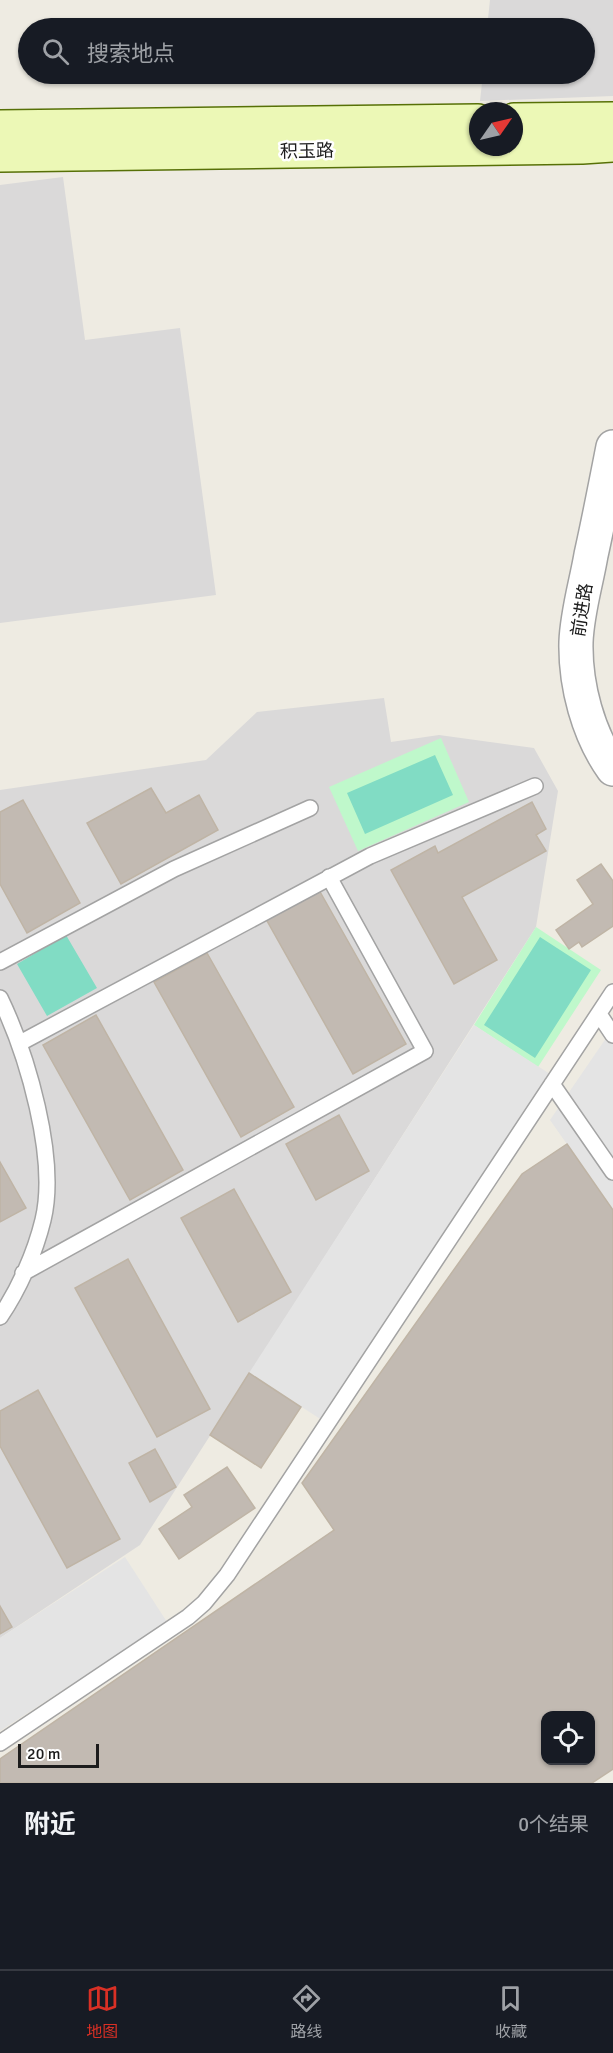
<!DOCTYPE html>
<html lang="zh">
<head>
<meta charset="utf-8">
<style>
	body { margin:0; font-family:Signika,"Noto Sans SC",sans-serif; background:#20242c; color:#f1f3f6 }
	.controls { position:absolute; right:18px; bottom:18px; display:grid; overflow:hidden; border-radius:12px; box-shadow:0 2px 4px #0004 }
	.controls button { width:54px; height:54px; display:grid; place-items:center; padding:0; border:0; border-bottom:2px solid #363941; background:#171b24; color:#f1f3f6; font:30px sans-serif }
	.compass { position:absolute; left:469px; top:102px; width:54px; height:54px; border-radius:50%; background:#171b24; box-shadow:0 2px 4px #0004; rotate:56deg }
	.scale { position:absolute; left:18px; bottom:15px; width:81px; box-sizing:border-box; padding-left:6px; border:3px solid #1c1c1c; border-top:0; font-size:16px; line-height:21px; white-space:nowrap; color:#1c1c1c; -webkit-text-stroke:4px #fff; paint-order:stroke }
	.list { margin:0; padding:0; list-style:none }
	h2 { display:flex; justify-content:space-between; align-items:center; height:78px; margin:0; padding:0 24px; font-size:26px }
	h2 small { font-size:20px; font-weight:400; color:#9ea1a6 }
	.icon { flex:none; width:33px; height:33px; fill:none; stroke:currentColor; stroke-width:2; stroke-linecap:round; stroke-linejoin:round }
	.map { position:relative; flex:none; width:613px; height:1783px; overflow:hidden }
	.search { position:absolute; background:#171b24; box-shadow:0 2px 4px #0004; left:18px; right:18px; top:18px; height:66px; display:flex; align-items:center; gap:15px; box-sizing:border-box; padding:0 21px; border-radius:33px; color:#9ea1a6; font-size:22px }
	.sheet { height:186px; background:#171b24 }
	nav { display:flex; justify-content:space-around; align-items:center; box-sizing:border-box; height:84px; border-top:2px solid #363941; background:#171b24; font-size:16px; color:#9ea1a6 }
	nav a { display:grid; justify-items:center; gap:3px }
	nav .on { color:#d93025 }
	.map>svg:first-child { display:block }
	.residential { fill:#dad9d9 }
	.park { fill:#bff8cb }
	.pitch { fill:#81dcc4 }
	.parking { fill:#e4e4e4 }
	.building { fill:#c2bab2; stroke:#bfb4a5; stroke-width:1.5; fill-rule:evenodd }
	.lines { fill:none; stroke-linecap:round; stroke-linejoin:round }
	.service-casing { stroke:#a3a3a3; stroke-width:18 }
	.tertiary-casing { stroke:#a3a3a3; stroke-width:36 }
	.secondary-casing { stroke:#577007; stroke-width:36 }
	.service { stroke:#fff; stroke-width:15 }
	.tertiary { stroke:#fff; stroke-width:33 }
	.secondary { stroke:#ecf8b6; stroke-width:33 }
	.labels { text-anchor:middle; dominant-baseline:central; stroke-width:5; stroke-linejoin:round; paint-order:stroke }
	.street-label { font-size:18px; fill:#1c1c1c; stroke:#fff }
</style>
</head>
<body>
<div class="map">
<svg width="613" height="1783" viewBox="0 0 613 1783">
	<rect width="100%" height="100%" fill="#eeebe2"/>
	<path class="residential" d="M490 0H613V96L480 101 483 74H584V28H487Z
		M63 177 85 340 180 328 216 595 0 623V185Z
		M384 698 391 742 439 735 534 748 558 791 536 927 140 1545 0 1638V790L206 760 257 712Z"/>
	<path class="park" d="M441 738 469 802 358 851 329 787Z
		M536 927 601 970 538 1067 474 1025Z"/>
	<path class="pitch" d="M435 755 453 795 365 834 347 793Z
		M66 935 97 988 47 1016 17 964Z
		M540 937 591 970 535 1058 484 1025Z"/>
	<path class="parking" d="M474 1025 550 1074 325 1422 249 1373Z
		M613 1028V1210L550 1120Z
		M125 1557 167 1622 0 1731V1638Z"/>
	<path class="building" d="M151 788 166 813 199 795 218 830 121 884 87 823Z
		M23 800 80 903 27 933 0 884V812Z
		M532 802 546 829 536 835 546 851 462 897 497 960 454 984 391 870 435 846 438 853Z
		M601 864 613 881V926L582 947 579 942 569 949 556 930 593 904 577 880Z
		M319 890 406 1044 353 1074 266 919Z
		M207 953 294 1107 241 1137 154 982Z
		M96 1015 183 1170 130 1200 43 1045Z
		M339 1115 369 1171 316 1200 286 1144Z
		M567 1144 613 1210V1769L592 1783H0V1759L334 1530 302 1483 522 1174ZM546 1716H590V1760H546Z
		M0 1162 26 1208 0 1222Z
		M234 1189 291 1292 238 1322 181 1218Z
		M128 1259 210 1409 157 1437 75 1288Z
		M249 1373 301 1407 261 1468 210 1435Z
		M38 1390 120 1539 67 1568 0 1446V1411Z
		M155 1449 176 1487 150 1502 129 1463Z
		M227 1467 255 1508 179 1559 159 1529 192 1507 184 1495Z
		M0 1606 12 1627 0 1634Z"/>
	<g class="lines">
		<defs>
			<path id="service" d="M0 962 174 869 310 808
				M0 998C27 1054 58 1158 43 1220 35 1253 19 1289 0 1317
				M599 1014 613 1035
				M20 1043 370 856 535 786
				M552 1084 613 1172
				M23 1273 425 1051 329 877
				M0 1743 188 1617 204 1603 227 1575 613 992"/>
			<path id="tertiary" d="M613 447C606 483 599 519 591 555 586 584 577 613 576 642 575 685 588 734 613 769"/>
			<path id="secondary" d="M514 120 613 119
				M0 127 478 121
				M0 155 582 147 613 145"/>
		</defs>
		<use href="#service" class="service-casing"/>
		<use href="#tertiary" class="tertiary-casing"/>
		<use href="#secondary" class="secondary-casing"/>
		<use href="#service" class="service"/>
		<use href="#tertiary" class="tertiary"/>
		<use href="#secondary" class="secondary"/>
	</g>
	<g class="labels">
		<g class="street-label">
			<text transform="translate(307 151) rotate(-1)">积玉路</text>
			<text transform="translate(582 610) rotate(-81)">前进路</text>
		</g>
	</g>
</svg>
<div class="controls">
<button><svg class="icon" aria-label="locate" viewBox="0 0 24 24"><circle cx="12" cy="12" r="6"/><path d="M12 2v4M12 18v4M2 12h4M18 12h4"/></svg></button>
</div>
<svg class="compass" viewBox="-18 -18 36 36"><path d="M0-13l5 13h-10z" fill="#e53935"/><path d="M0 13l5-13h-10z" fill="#9ea1a6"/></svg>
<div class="scale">20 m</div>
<div class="search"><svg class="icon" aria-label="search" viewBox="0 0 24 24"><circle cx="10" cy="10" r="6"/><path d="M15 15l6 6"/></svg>搜索地点</div>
</div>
<section class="sheet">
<h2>附近<small>0个结果</small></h2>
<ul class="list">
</ul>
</section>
<nav>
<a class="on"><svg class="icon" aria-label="map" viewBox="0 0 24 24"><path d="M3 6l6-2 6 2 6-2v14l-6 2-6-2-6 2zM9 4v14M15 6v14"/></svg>地图</a>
<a><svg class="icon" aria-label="directions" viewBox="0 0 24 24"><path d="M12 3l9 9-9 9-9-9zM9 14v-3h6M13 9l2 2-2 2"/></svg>路线</a>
<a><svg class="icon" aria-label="saved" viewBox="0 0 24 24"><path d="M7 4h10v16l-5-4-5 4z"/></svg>收藏</a>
</nav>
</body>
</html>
